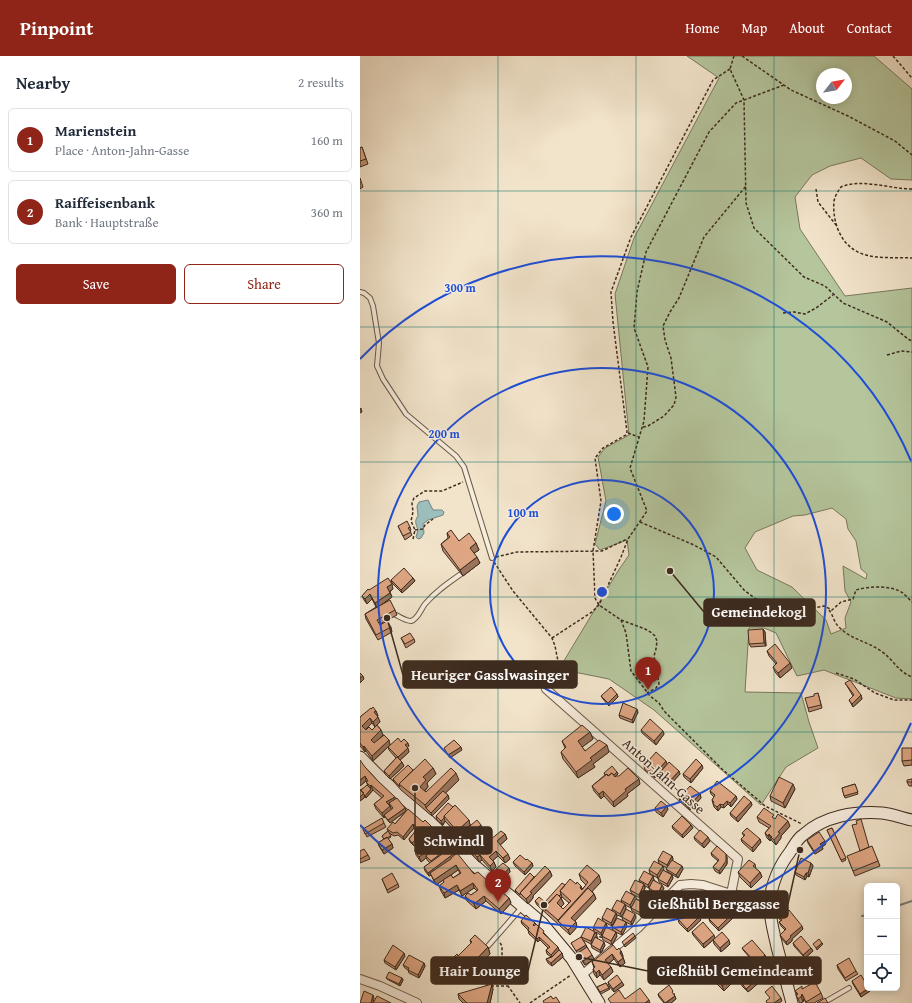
<!DOCTYPE html>
<html lang="en">
<head>
<meta charset="utf-8">
<style>
	body { margin:0; font-family:"Gentium Book Plus",serif; background:#f2f2f3; color:#1f2937 }
	.controls { position:absolute; right:12px; bottom:12px; display:grid; overflow:hidden; border-radius:6px; box-shadow:0 2px 10px #0003 }
	.controls button { width:36px; height:36px; display:grid; place-items:center; padding:0; border:0; border-bottom:1px solid #e0e1e3; background:#fff; color:#1f2937; font:20px sans-serif }
	.compass { position:absolute; left:456px; top:12px; width:36px; height:36px; border-radius:50%; background:#fff; box-shadow:0 2px 10px #0003; rotate:59deg }
	.you { position:absolute; left:254px; top:458px; width:14px; height:14px; margin:-10px; border:3px solid #fff; border-radius:50%; background:#1a73e8; box-shadow:0 0 0 6px #1a73e833 }
	.badge { display:grid; place-items:center; width:26px; height:26px; border-radius:50%; background:#8f2418; color:#fff; font-size:13px; font-weight:700 }
	.pin { position:absolute; translate:-50% -33px; filter:drop-shadow(0 1px 2px #0008) }
	.pin::after { content:''; position:absolute; top:21px; width:14px; height:12px; background:inherit; clip-path:polygon(0 0,100% 0,50% 100%) }
	.list { margin:0; padding:0; list-style:none }
	h2 { display:flex; justify-content:space-between; align-items:center; height:52px; margin:0; padding:0 16px; font-size:17px }
	h2 small { font-size:13px; font-weight:400; color:#747a83 }
	.list li { display:grid; grid-template-columns:26px 1fr auto; gap:12px; align-items:center; box-sizing:border-box; height:64px; margin:0 8px 8px; padding:0 8px; border:1px solid #e0e1e3; border-radius:6px }
	.list b { display:block; font-size:15px; white-space:nowrap }
	.list p { margin:0; font-size:13px; white-space:nowrap; color:#747a83 }
	.list em { font-size:13px; font-style:normal; color:#747a83 }
	.actions { display:flex; gap:8px; padding:12px 16px }
	.actions a { flex:1; padding:9px 0; border:1px solid #8f2418; border-radius:6px; text-align:center; font-size:14px; color:#8f2418 }
	.actions .main { background:#8f2418; color:#fff }
	.icon { flex:none; width:22px; height:22px; fill:none; stroke:currentColor; stroke-width:2; stroke-linecap:round; stroke-linejoin:round }
	.map { position:relative; flex:none; width:552px; height:947px; overflow:hidden }
	header { display:flex; align-items:center; gap:24px; box-sizing:border-box; height:56px; padding:0 20px; background:#8f2418; color:#fff }
	header strong { font-size:19px }
	nav { display:flex; gap:22px; margin-inline-start:auto; font-size:14px }
	main { display:flex }
	aside { flex:1; background:#fff }
	.map>svg:first-child { display:block }
	.green { fill:#b5c59c; stroke:#79785e; fill-rule:evenodd }
	.water { fill:#9cbebd; stroke:#76837e }
	.lines { fill:none; stroke-linecap:round; stroke-linejoin:round }
	.stream { stroke:#76837e; stroke-width:2 }
	.lane-casing { stroke:#6a594a; stroke-width:6 }
	.street-casing { stroke:#6a594a; stroke-width:10 }
	.secondary-casing { stroke:#3d2b1f; stroke-width:13 }
	.path { stroke:#3d2b1f; stroke-width:1.5; stroke-dasharray:3 2; stroke-linecap:butt }
	.lane { stroke:#f7eddd; stroke-width:4 }
	.street { stroke:#f7eddd; stroke-width:8 }
	.secondary { stroke:#f7eddd; stroke-width:11 }
	.wall { fill:#bf8f71; stroke:#3d2b1f; fill-rule:evenodd }
	.shaded-wall { fill:#9b745c; stroke:#3d2b1f }
	.building { fill:#dea683; stroke:#3d2b1f }
	.grid { fill:none; stroke:#0f766e; stroke-width:1; stroke-opacity:0.55 }
	.ring { fill:none; stroke:#1d4ed8; stroke-width:2 }
	.labels { text-anchor:middle; dominant-baseline:central; stroke-width:3; stroke-linejoin:round; paint-order:stroke }
	.street-label { font-size:14px; fill:#3d2b1f; stroke:#f7eddd }
	.centre { fill:#1d4ed8; stroke:#f7eddd; stroke-width:2 }
	.ring-label { font-size:12px; text-anchor:middle; font-weight:bold; fill:#1d4ed8; stroke:#f7eddd; stroke-width:3; stroke-linejoin:round; paint-order:stroke }
	.leader { fill:none; stroke:#3d2b1f; stroke-width:1.5 }
	.callout-dot { fill:#3d2b1f; stroke:#f7eddd; stroke-width:1.5 }
	.callout { fill:#3d2b1f; stroke:#3d2b1f; stroke-width:1.5 }
	.callout-label { font-size:15px; text-anchor:middle; font-weight:bold; fill:#fff }
</style>
</head>
<body>
<header>
<strong>Pinpoint</strong>
<nav><a>Home</a><a>Map</a><a>About</a><a>Contact</a></nav>
</header>
<main>
<aside>
<h2>Nearby<small>2 results</small></h2>
<ul class="list">
<li><span class="badge">1</span><div><b>Marienstein</b><p>Place · Anton-Jahn-Gasse</p></div><em>160 m</em></li>
<li><span class="badge">2</span><div><b>Raiffeisenbank</b><p>Bank · Hauptstraße</p></div><em>360 m</em></li>
</ul>
<div class="actions"><a class="main">Save</a><a>Share</a></div>
</aside>
<div class="map">
<svg width="552" height="947" viewBox="0 0 552 947">
	<rect width="100%" height="100%" fill="#f2e4cb"/>
	<filter id="stains"><feTurbulence type="fractalNoise" baseFrequency=".005" numOctaves="4"/><feColorMatrix values="0 0 0 0 .2 0 0 0 0 .09 0 0 0 0 .02 0 0 0 .5 -.17"/></filter>
	<radialGradient id="worn" r=".72"><stop offset=".6" stop-color="#630" stop-opacity="0"/><stop offset="1" stop-color="#630" stop-opacity=".3"/></radialGradient>
	<path class="green" d="M327 0H514L552 33V124L531 123 501 102 470 110 452 119 435 141 440 173 485 240 552 232V643L536 642 464 614 437 620 416 577 404 572H389L385 636 441 637 449 666 458 692 426 711 401 749 294 654 249 623 199 613 258 515 269 499 267 484 240 494 235 488 246 445 238 401 245 392 269 379 255 238 274 182 359 22ZM462 18H486V42H462ZM472 452 486 463 488 473 496 485 501 513 507 518 506 523 483 510 485 535 491 546 485 562 486 572 471 578 466 564 432 531 397 514 385 492 395 476 433 460 445 459Z"/>
	<path class="water" d="M68 444 73 454H82L84 456 83 459 68 464 63 468 64 477 61 482 58 483 56 481 58 474C56 467 54 466 58 460L57 450 59 446Z"/>
	<g class="lines">
		<path class="stream" d="M537 850 552 845
			M502 860 507 859"/>
		<defs>
			<path id="lane" d="M0 236 4 237 10 242 13 250 19 287 17 310 23 323 46 358 96 400 104 411 132 502
				M36 559C40 561 46 565 51 565 58 563 61 553 65 548 75 536 88 527 101 518
				M128 890 163 850
				M463 947 489 932"/>
			<path id="street" d="M186 633 378 803 371 838
				M223 918 278 872 320 829 331 828 343 829 371 838 410 845
				M0 923 20 930 57 947"/>
			<path id="secondary" d="M0 701 22 723 67 763 114 809 182 867 212 903 239 947
				M432 947C427 928 422 910 417 891 414 876 409 862 410 846 411 829 419 810 430 796 434 790 437 783 443 779 464 760 495 755 522 757 532 758 542 762 552 764"/>
		</defs>
		<use href="#lane" class="lane-casing"/>
		<use href="#street" class="street-casing"/>
		<use href="#secondary" class="secondary-casing"/>
		<path class="path" d="M374 0 370 13 384 44 386 147 394 172 444 221 465 230 483 247 527 266 548 283 552 285
			M382 0 431 34 488 60 535 85 552 99
			M533 0 552 22
			M370 13 353 24 271 181 251 236 253 266 267 376 266 379 243 392 235 402 241 445 233 495 235 542 239 549 261 564 266 577 271 615 290 640 299 647 304 655 362 713 405 750 442 768
			M456 133 458 146 476 169
			M552 133C530 133 501 122 481 131 478 135 475 140 474 145 472 168 482 193 506 199 520 203 537 201 552 202
			M423 257 434 256 445 258 456 252 473 239
			M527 299 541 295 552 296
			M283 371 288 370 304 360 314 349 316 341 311 302 305 284 303 270 310 256 319 242 344 181 386 130
			M268 377 279 381
			M280 466 334 489 356 501 384 534 396 543 419 547 443 554 464 550 472 554 481 546 493 543 496 534C509 530 531 529 543 537 546 540 549 543 552 546
			M55 474 63 473 65 469 73 463
			M53 483 55 474 51 465 53 456 52 447 54 442 65 435H82L103 426
			M136 501 157 496 242 495 267 483
			M134 506 153 535 192 582 195 590 198 605 187 625
			M469 554C473 559 474 566 478 570 491 584 507 585 521 595 533 603 537 615 552 621
			M261 564 285 573 292 577 295 580 297 585 296 593 294 600 299 628 296 632 287 637
			M192 582 232 556 239 549 261 501 268 483 287 455 270 412 284 365 288 311 274 272 277 236 286 196 349 76 376 47 424 29
			M476 617 494 623 515 637 534 644H552
			M236 883 238 880 243 882V881
			M136 913 160 947
			M126 930 142 902V890L139 885
			M131 930H148
			M170 947 211 919"/>
		<use href="#lane" class="lane"/>
		<use href="#street" class="street"/>
		<use href="#secondary" class="secondary"/>
	</g>
	<path class="wall" d="M2 91 8 108 0 111V92Z
		M0 122 3 131 0 133Z
		M38 470 50 471 51 474 50 475 52 479 45 484Z
		M87 477 99 485 116 487 119 494 114 497 120 507 103 520 83 495 81 488 88 482Z
		M53 522 55 525 42 537 32 527 31 524Z
		M33 533 30 536 32 541 25 546 35 554 37 559 20 568 31 571 32 576 18 584 6 563 5 558 16 551 12 543 7 548 4 544 2 540 9 534Z
		M403 573 405 576 406 590 391 591 389 588Z
		M41 582 54 583 55 586 46 592Z
		M407 595 432 612 420 622 415 616 413 611 416 608 409 600Z
		M485 627 501 639 502 643 493 651 489 644 493 640 487 630Z
		M458 637 462 652 449 656 448 652 454 640Z
		M257 638 258 641 249 650 243 643 241 640Z
		M11 653 16 655 18 660H17L20 666 17 669 21 674 23 679 29 684 30 689 41 686 49 690 47 692 49 696 40 704 44 710 30 723 25 718 24 715 36 702 29 694 28 691 13 705 6 695 5 696 0 690V661ZM12 667 15 671 12 674H6V673Z
		M278 656 273 667 260 662 259 659Z
		M281 674 303 675 304 678 296 689 282 677Z
		M230 676 233 683 222 691 225 695 249 696 233 708 235 711 218 722 203 703 201 696 205 692 202 685Z
		M552 692V709L544 710 542 705Z
		M307 708 319 715 320 718 308 731 298 723 297 720 295 722 285 714 284 710Z
		M5 711 17 724 45 752 46 755 77 777 71 782 95 792 94 793 96 798 114 818 149 842 151 847 141 858 126 845 116 853 107 845 105 840 111 839 117 835 114 832 102 840 99 834 85 842 81 835 79 830 84 827 83 824 76 829 71 819 69 820 65 815 64 811 70 807 68 805 66 802 61 806 56 799 55 794 67 785 63 781 54 790 50 786 49 783 57 773 54 772 44 784 38 779 34 780 29 777 31 781 28 783 32 788 33 792 24 798 19 790 18 787 24 783 22 780 28 775 27 773 35 768 46 755 30 767 25 761 24 762 16 753 14 748 22 742 13 734 6 742 5 741 0 745V734L8 730 6 725 0 730ZM98 814 100 817 93 822 91 819Z
		M73 712 76 718 67 727 68 731 65 735 66 736 99 724 85 737 88 739 89 743 72 760 41 734 34 726 33 723 53 714Z
		M343 712 331 727 324 721 323 718Z
		M257 716 258 718 255 721 280 728 267 738 268 740 254 751 244 740 241 743 234 735 232 730 245 719 244 717Z
		M552 723V730H549L547 726Z
		M495 728 498 738 485 742 482 732Z
		M435 733 425 752 411 745 410 740Z
		M350 735 376 740 377 743 371 751 368 748 364 752 361 751 358 755 354 751 352 744 354 741 351 738Z
		M340 738 341 742 330 754 320 745 319 742Z
		M391 746 392 749 378 766 371 760 370 757Z
		M295 752 308 753 303 761 296 756Z
		M76 760 109 764 110 769 123 774 118 778 126 787 145 778 147 783 140 789 150 803 145 807 138 800 133 804 136 811 132 815 122 804 119 806 100 785 99 780 85 765 83 769 77 764Z
		M397 761 415 763 430 770 421 780V782L416 789 412 785 411 783 410 785 407 782 405 777 409 772 399 766Z
		M24 767 26 771 7 781 3 773Z
		M331 769 333 772 323 782 313 773 312 770Z
		M472 772 486 804 482 806 467 774Z
		M382 777 400 783 401 786 393 796 382 786 381 783 384 780Z
		M334 781 350 785 344 792 335 784Z
		M447 784 466 788 462 791 463 793 455 798 448 787Z
		M510 791 518 805 520 810 495 820 489 805 500 795Z
		M0 795 8 799 10 803 0 807Z
		M351 797 367 801V808L360 818 355 815 353 811 358 805 352 800Z
		M312 800 313 803 312 805 322 810 323 813 318 822 308 816 306 813 307 812 299 808 298 804Z
		M166 804 172 807 173 810 165 819 155 810 153 806Z
		M451 807 453 810 449 821 447 820 445 824 436 819 435 816Z
		M395 808 396 813 400 816 402 821 391 832 380 821 378 816Z
		M149 812 150 816 144 822 137 817 136 813Z
		M304 813 303 814 312 819 313 822 308 831 299 826 298 822 290 818 289 814Z
		M190 815 192 820 173 840V842L168 848 156 837 155 834 174 821Z
		M219 818 241 826 232 835 234 838 236 843 214 865 216 866 217 871 210 879 177 849 175 845 185 846 205 829 216 828 221 830 222 833 226 829 221 824ZM202 841 209 847 203 853 201 851 204 848 201 842Z
		M293 820 294 824 304 832 299 841 290 836 289 832 285 830V832L284 835 294 843 290 851 286 848 287 851 282 860 272 855 271 852 265 849 266 852 262 861 257 859V860L252 870 246 867 247 870V872L257 880 252 889 243 884 242 880 236 876 237 879 235 881 245 889 241 897 232 892 231 888 223 884 234 903 225 909 219 901 218 898 213 890 211 887 222 883 221 881 234 875 233 872 243 865 242 862 252 855V853L262 847 261 844 272 838 270 834 280 826 279 824ZM272 838 280 842 281 845 284 847 277 843Z
		M22 823 38 828 39 831 28 837Z
		M302 844 326 851 316 862 304 849Z
		M372 850 373 853 372 854 374 856 375 860 359 875 350 866 349 863Z
		M426 857 443 873 432 883V885L427 889 421 882 420 879 425 874 421 870 419 866 421 865 418 861 417 858Z
		M262 861H276L272 869 263 865Z
		M318 863 341 864 328 876 319 867Z
		M161 865 175 867 202 897 203 901 192 910 188 907 186 903 191 901 187 898 186 894 188 892 180 884 178 886 169 878 168 874 162 868Z
		M267 870 262 879 253 875 252 871Z
		M332 876 355 882 344 892 333 879Z
		M110 884 128 891 130 898 112 916 113 919 109 923 105 919 101 921 97 917 93 902 98 900 111 887Z
		M353 884 370 888 361 896 354 888Z
		M433 887 451 892 453 895 445 902 434 890Z
		M382 892 405 899 406 902 397 910 384 895Z
		M257 894 261 895 263 900V901L265 907 260 911 254 903 248 908 251 911 253 916 244 924 240 919 237 922 234 918 233 913 234 912 232 906Z
		M45 900 36 914 25 907 24 904Z
		M361 906 373 914 375 924 364 935 355 926 354 921 356 919 355 914 362 908Z
		M64 907 65 910 59 922 49 917 48 914 45 912 43 909Z
		M459 909 460 912 453 918 455 921 446 928 441 921 440 918Z
		M477 909 496 915 498 918 486 925 478 913Z
		M26 922H42L43 924 40 930 27 923Z
		M402 924 388 936 382 930 381 926Z
		M492 925 510 935 501 941 493 928Z
		M248 926 264 929 254 936 249 930Z
		M246 927 250 933 241 938 237 931Z
		M133 933 130 947H103L99 943 98 938Z
		M443 933 461 937 463 942 454 947H446L444 943 443 946 440 947 436 939 437 938 435 935Z
		M298 938H315L314 939 316 943 311 947H304L299 941Z"/>
	<path class="shaded-wall" d="M1 352 2 356 0 357V353Z
		M116 487 119 494 113 498 110 492Z
		M117 501 120 507 103 520 100 514Z
		M53 522 55 525 42 537 41 534Z
		M32 528 33 533 29 536 27 531Z
		M30 537 32 541 17 552 15 547Z
		M10 538 12 543 7 548 5 543Z
		M403 573 405 576 406 590 404 587Z
		M430 607 432 612 420 622 418 617Z
		M3 620 4 623 0 627V622Z
		M257 638 258 641 249 650 248 647Z
		M501 639 502 643 493 651 492 648Z
		M277 653 278 656 273 667 272 664Z
		M16 655 18 660 16 661 14 656Z
		M18 661 20 666 15 671 13 666Z
		M10 662 12 667 4 675 2 670Z
		M21 674 23 679 13 689 11 684Z
		M303 675 304 678 296 689 294 685Z
		M230 676 233 683 221 692 218 685Z
		M29 684 30 689 13 705 12 700Z
		M48 687 49 690 46 693 45 689Z
		M247 689 249 696 233 708 235 711 218 722 216 716 230 702Z
		M4 690 6 695 5 696 3 691Z
		M101 691 102 694 90 702 88 699Z
		M48 692 49 696 39 705 38 701Z
		M306 705 307 708 295 722 294 719Z
		M42 706 44 710 30 723 29 720Z
		M342 709 343 712 331 727 330 723Z
		M73 712 76 718 67 727 68 731 62 737 60 731 63 721Z
		M319 715 320 718 308 731 307 728Z
		M257 716 258 718 250 725 249 723Z
		M96 717 99 724 68 754 66 752 65 749Z
		M5 720 6 725 0 730V724Z
		M279 723 280 728 267 738 268 740 254 751 253 746 265 733Z
		M433 728 435 733 425 752 423 747Z
		M11 729 13 734 6 742 5 740 11 733 10 730Z
		M243 735 244 740 241 743 239 738Z
		M4 737 5 741 0 745V741Z
		M340 738 341 742 330 754 328 751Z
		M88 739 89 743 72 760 71 757Z
		M376 740 377 743 371 751 370 747Z
		M35 741 37 746 29 747 32 755 24 759 25 761 24 762 22 757 26 746Z
		M367 745 368 748 364 752 363 749Z
		M391 746 392 749 378 766 376 762Z
		M360 748 361 751 358 755 357 751Z
		M307 750 308 753 303 761 301 757Z
		M45 752 46 755 30 767 28 764Z
		M84 762 85 765 83 769 81 765Z
		M109 764 110 769 99 780 97 775Z
		M428 765 430 770 421 780V782L416 789 414 784 418 776Z
		M53 768 54 772 44 784 43 781Z
		M121 769 123 774 116 779 114 774Z
		M331 769 333 772 323 782 322 779Z
		M75 774 77 777 67 785 66 782Z
		M61 778 63 781 54 790 52 787Z
		M145 778 147 783 139 790 137 785Z
		M409 778 411 783 410 785 408 780Z
		M348 781 350 785 344 792 342 788Z
		M400 783 401 786 393 796 392 792Z
		M465 785 466 788 462 791 463 793 455 798 454 795 460 788Z
		M32 788 33 792 24 798 22 794Z
		M93 788 95 792 73 809 71 805Z
		M74 789 76 794 66 800V802L61 806 59 801Z
		M136 795 138 800 131 806 129 801Z
		M96 796 97 799 71 819 70 817 71 819 69 820 68 817Z
		M148 798 150 803 145 807 143 802Z
		M366 798 367 801V808L360 818 359 815Z
		M120 799 122 804 119 806 117 801Z
		M312 800 313 803 308 813 307 809Z
		M134 806 136 811 132 815 130 810Z
		M172 807 173 810 165 819 164 816Z
		M451 807 453 810 449 821 448 817Z
		M96 809 98 814 76 829 74 824Z
		M303 810 304 813 298 823 297 819Z
		M322 810 323 813 318 822 316 819Z
		M149 812 150 816 144 822 143 819Z
		M190 815 192 820 173 840V842L168 848 166 843 170 836Z
		M400 816 402 821 391 832 390 827Z
		M446 817 447 820 445 824 444 821Z
		M239 819 241 826 202 868 198 865V864L220 832 221 830 223 836Z
		M312 819 313 822 308 831 307 828Z
		M293 820 294 824 289 832 288 829Z
		M113 827 114 832 102 840 100 835Z
		M284 828 285 832 280 842 279 839Z
		M97 829 99 834 85 842 84 837Z
		M302 829 304 832 299 841 298 838Z
		M201 838 202 841 201 842 204 848 199 853 187 854Z
		M234 838 236 843 213 867 211 862Z
		M293 839 294 843 290 851 288 847Z
		M124 840 126 845 116 853 114 848Z
		M275 840 277 843 271 852 270 849Z
		M149 842 151 847 141 858 139 853Z
		M325 846 326 851 316 862 314 857Z
		M265 848 266 852 262 861 260 858Z
		M286 848 287 851 282 860 281 857Z
		M372 850 373 853 371 855 370 852Z
		M374 856 375 860 359 875 358 872Z
		M256 857 257 860 252 870 251 867Z
		M275 858 276 861 272 869 271 866Z
		M339 861 341 864 328 876 327 873Z
		M216 866 217 871 210 879 208 874Z
		M266 866 267 870 262 879 261 876Z
		M246 867 247 870 242 880 241 877Z
		M442 870 443 873 432 883V885L427 889 426 886 430 880Z
		M235 876 237 879 232 889 231 885Z
		M256 876 257 880 252 889 251 885Z
		M354 879 355 882 344 892 343 888Z
		M275 880 276 882 265 891 264 889Z
		M179 881 180 884 178 886 177 883Z
		M369 884 370 888 361 896 360 892Z
		M244 886 245 889 241 897 240 894Z
		M462 887 463 888 457 894 456 892Z
		M226 889 227 892 218 898 216 895Z
		M128 891 130 898 112 916 113 919 109 923 107 916 109 911Z
		M198 891 199 894 192 902 191 899Z
		M451 892 453 895 445 902 443 899Z
		M261 895 263 900 261 902 260 897Z
		M44 897 45 900 36 914 35 911Z
		M202 897 203 901 192 910 191 907Z
		M252 898 254 903 247 909 245 904Z
		M232 899 234 903 225 909 223 905Z
		M405 899 406 902 397 910 396 907Z
		M263 902 265 907 260 911 258 906Z
		M64 907 65 910 59 922 58 919Z
		M459 909 460 912 452 918 451 915Z
		M438 910 439 911 431 917V916Z
		M251 911 253 916 244 924 242 919Z
		M239 914 240 919 237 922 236 917Z
		M373 914 375 924 364 935 362 930Z
		M453 918 455 921 446 928 445 924Z
		M401 920 402 924 388 936 386 933Z
		M42 922 43 924 40 930 39 928Z
		M262 926 264 929 254 936 253 933Z
		M132 928 133 933 130 947H127Z
		M509 932 510 935 501 941 500 938Z
		M442 938 444 943 443 946 441 941Z
		M13 939 14 942 13 947H11Z
		M315 940 316 943 311 947H306Z
		M421 942 422 945 419 947H414Z
		M289 944 290 947H285Z"/>
	<path class="building" d="M2 91 6 103 0 105V92Z
		M47 465 50 471 48 472 51 476 43 480 38 470Z
		M91 474 99 485 109 477 116 487 110 492 117 501 100 514 81 488 90 481 87 477Z
		M44 512 53 522 41 534 31 524Z
		M28 522 32 528 27 531 30 537 15 547 10 538 5 543 2 540 8 533 9 534Z
		M30 544 35 554 17 564 20 569 27 565 31 571 16 579 5 558Z
		M403 573 404 587 389 588 388 574Z
		M50 577 54 583 45 588 41 582Z
		M415 588 430 607 418 617 413 611 417 607 407 595Z
		M0 617 3 620 0 622Z
		M490 624 501 639 492 648 489 644 494 639 485 627Z
		M251 631 257 638 248 647 241 640Z
		M458 637 461 649 448 652 445 642 454 640V638Z
		M263 647 277 653 272 664 259 659Z
		M13 651 16 655 14 656 18 661 13 666 10 662 2 670 6 674 9 671 12 674 17 669 21 674 11 684 14 687 24 679 29 684 12 700 4 690 3 691 0 687V661L11 652V653Z
		M290 663 303 675 294 685 281 674Z
		M222 669 230 676 218 685 225 695 239 684 247 689 230 702 232 704 216 716 201 696 206 691 202 685Z
		M38 682 41 686 44 683 48 687 45 689 48 692 38 701 28 691Z
		M94 684 101 691 88 699 84 692Z
		M542 692H552V704L542 705Z
		M296 696 306 705 294 719 284 710Z
		M37 701 42 706 29 720 24 715Z
		M65 703 73 712 63 721 66 724 60 731 66 736 91 712 96 717 65 749 39 728Z
		M336 703 342 709 330 723 323 718Z
		M0 704 5 711 17 724 35 741 26 746 30 750 22 757 14 748 24 740 11 729 10 730 6 726 8 725 5 720 0 724Z
		M309 706 319 715 307 728 297 720Z
		M48 709 53 714 39 728 40 731 33 723Z
		M252 710 257 716 254 719 252 717 248 720 247 718 246 719 244 717Z
		M268 712 279 723 265 733 266 735 253 746 243 735 239 738 232 730 247 718 248 720 252 717 255 721 256 720H259Z
		M419 721 433 728 423 747 410 740Z
		M552 723V726H547V724Z
		M357 725 376 740 370 747 367 745 363 749 360 748 357 751 353 748 354 746 352 744 355 739 350 735Z
		M495 728 498 736 484 740 482 732Z
		M7 729 11 733 5 740 1 734Z
		M330 730 340 738 328 751 319 742Z
		M0 734 4 737 0 741Z
		M83 735 88 739 71 757 66 752Z
		M384 740 391 746 376 762 370 757Z
		M37 742 45 752 28 764 24 759 33 752 29 747Z
		M301 745 307 750 301 757 295 752Z
		M88 747 93 751 84 760V762L81 765 76 760Z
		M95 749 109 764 97 775 84 760Z
		M404 752 414 759 412 761 415 763 418 758 428 765 418 776 420 777 414 784 411 781H412L409 778 408 780 405 777 411 770 397 761Z
		M48 753 63 766 65 764 75 774 66 782 61 778 52 787 49 783 58 772 53 768 43 781 37 776 33 777 27 773 33 766 35 768Z
		M322 760 331 769 322 779 312 770Z
		M22 762 24 767 5 778 3 773Z
		M501 763 509 791 500 795 492 769 497 768 496 765Z
		M117 764 121 769 114 774 126 787 141 775 145 778 137 785 148 798 143 802 136 795 129 801 134 806 130 810 120 799 117 801 98 780Z
		M387 772 400 783 392 792 381 783 385 779 382 777Z
		M472 772 486 802 481 804 467 774Z
		M340 774 348 781 342 788 334 781Z
		M28 775 31 780 24 783 22 780Z
		M80 775 93 788 71 805 66 800 76 791 74 789 59 801 55 794Z
		M459 776 465 785 460 788 462 790 454 795 447 784Z
		M27 781 32 788 22 794 18 787Z
		M357 790 366 798V805L359 815 353 811 359 804 351 797Z
		M512 790 518 805 493 815 487 800Z
		M92 791 96 796 68 817 64 811Z
		M4 793 8 799 0 803V795Z
		M303 795 312 800 307 809 298 804Z
		M97 797 114 818 118 816 133 830 134 829 149 842 139 853 124 840 114 848 105 840 108 837 111 839 118 834 113 827 100 835 97 829 84 837 79 830 84 826 83 824 91 819 93 822 101 817 96 809 74 824 70 817 91 803V802Z
		M160 799 166 804 167 803 172 807 164 816 153 806Z
		M441 802 451 807 448 817H446L444 821 435 816Z
		M312 804 322 810 316 819 306 813Z
		M389 804 395 808 393 810 400 816 390 827 378 816Z
		M294 805 303 810 297 819 289 814Z
		M143 807 149 812 143 819 136 813Z
		M227 809 239 819 198 864 184 852 197 838 201 842 197 847 203 853 211 845 200 835 210 823 216 828 217 826 221 830 220 832 222 834 228 826 219 818Z
		M185 810 190 815 170 836 172 837 166 843 160 837Z
		M303 814 312 819 307 828 298 823Z
		M284 815 293 820 288 829 279 824Z
		M32 817 38 828 27 834 22 823Z
		M170 817 174 821 160 837V839L155 834Z
		M275 824 284 828 279 839 270 834Z
		M293 824 302 829 298 838 289 832Z
		M202 827 205 829 200 835 201 838 199 840 197 838 184 852 186 855 175 845 179 841 185 846Z
		M228 832 234 838 211 862 216 866 208 874 198 865Z
		M284 834 293 839 288 847 280 842Z
		M313 834 325 846 314 857 302 844Z
		M266 835 275 840 270 849 261 844Z
		M276 843 286 848 281 857 271 852Z
		M257 844 265 848 260 858 252 853Z
		M368 845 372 850 370 852 374 856 358 872 349 863Z
		M331 851 339 861 327 873 318 863Z
		M247 852 256 857 251 867 242 862Z
		M266 853 275 858 271 866 262 861Z
		M423 853 426 857 429 854 442 870 430 880 431 881 426 886 420 879 426 873 419 866 422 864 417 858Z
		M166 859 175 867 173 869 174 870 176 868 184 875 183 877 198 891 191 899 186 894 190 891 179 881 177 883 168 874 169 872 161 865Z
		M238 862 246 867 241 877 233 872Z
		M257 862 266 866 261 876 252 871Z
		M343 866 354 879 343 888 332 876Z
		M226 871 235 876 231 885 221 881Z
		M246 871 256 876 251 885 242 880Z
		M362 876 369 884 360 892 353 884Z
		M273 877 275 880 264 889 262 886Z
		M115 879 128 891 109 911 111 912 107 916 103 912 99 914 95 911 94 908 96 906 93 902 97 898 98 900 112 886 110 884Z
		M441 880 451 892 443 899 433 887Z
		M221 881 226 889 216 895 211 887Z
		M235 881 244 886 240 894 231 889Z
		M459 883 462 887 456 892 453 888Z
		M392 884 405 899 396 907 382 892Z
		M33 889 44 897 35 911 24 904Z
		M253 889 257 894 259 892 261 895 260 897 263 902 258 906 252 898 245 904 251 911 242 919 239 914 236 917 233 913 235 911 232 906Z
		M227 891 232 899 223 905 218 897Z
		M199 894 202 897 191 907 186 903 192 901Z
		M49 899 64 907 58 919 48 914 49 912 43 909Z
		M489 902 496 915 485 922 477 909Z
		M363 904 373 914 371 916 374 919 362 930 354 921 358 917 355 914 363 907 361 906Z
		M395 914 401 920 386 933 381 926Z
		M29 916 42 922 39 928 26 922Z
		M257 919 262 926 253 933 248 926Z
		M501 919 507 929V932H509L500 938 492 925Z
		M455 926 461 937 446 946 442 938 441 941 438 943 436 939 438 938 435 935 442 930V933Z
		M246 927 249 932 240 936 237 931Z
		M132 928 127 947H107L98 938Z
		M309 929 313 935 312 936 315 940 305 947 298 938Z
		M412 930 421 942 414 947H407L406 945 410 942 405 936Z
		M280 932 289 944 285 947H251L248 943 259 934 265 943Z
		M4 935 13 939 11 947H0Z
		M17 940 31 947H13Z
		M191 940 193 943 196 941 200 947H184L183 945Z
		M465 942 468 947H457Z"/>
	<path class="grid" d="M138 0V947M276 0V947M414 0V947M0 135H552M0 271H552M0 406H552M0 541H552M0 676H552M0 812H552"/>
	<g class="ring">
		<circle cx="242" cy="536" r="112"/>
		<circle cx="242" cy="536" r="224"/>
		<path d="M551 667A336 336 0 0 1 0 769M0 303A336 336 0 0 1 551 405"/>
	</g>
	<g class="labels">
		<g class="street-label">
			<text transform="translate(304 720) rotate(42)">Anton-Jahn-Gasse</text>
		</g>
	</g>
	<circle cx="242" cy="536" r="6" class="centre"/>
	<g class="ring-label">
		<text x="100" y="236">300 m</text>
		<text x="84" y="382">200 m</text>
		<text x="163" y="461">100 m</text>
	</g>
	<path class="leader" d="M310 515L344 556M27 562L43 619M55 732L55 784M440 794L428 848M184 849L168 915M219 901L288 915"/>
	<g class="callout-dot">
		<circle cx="310" cy="515" r="4"/>
		<circle cx="27" cy="562" r="4"/>
		<circle cx="55" cy="732" r="4"/>
		<circle cx="440" cy="794" r="4"/>
		<circle cx="184" cy="849" r="4"/>
		<circle cx="219" cy="901" r="4"/>
	</g>
	<g class="callout">
		<rect x="344" y="543" width="111" height="27" rx="4"/>
		<rect x="43" y="605" width="174" height="27" rx="4"/>
		<rect x="55" y="771" width="77" height="27" rx="4"/>
		<rect x="280" y="835" width="148" height="27" rx="4"/>
		<rect x="71" y="901" width="97" height="27" rx="4"/>
		<rect x="288" y="901" width="173" height="27" rx="4"/>
	</g>
	<g class="callout-label">
		<text x="399" y="561">Gemeindekogl</text>
		<text x="130" y="624">Heuriger Gasslwasinger</text>
		<text x="94" y="790">Schwindl</text>
		<text x="354" y="853">Gießhübl Berggasse</text>
		<text x="120" y="920">Hair Lounge</text>
		<text x="375" y="920">Gießhübl Gemeindeamt</text>
	</g>
	<rect width="100%" height="100%" filter="url(#stains)"/>
	<rect width="100%" height="100%" fill="url(#worn)"/>
</svg>
<div class="controls">
<button>+</button>
<button>−</button>
<button><svg class="icon" aria-label="locate" viewBox="0 0 24 24"><circle cx="12" cy="12" r="6"/><path d="M12 2v4M12 18v4M2 12h4M18 12h4"/></svg></button>
</div>
<svg class="compass" viewBox="-18 -18 36 36"><path d="M0-13l5 13h-10z" fill="#e53935"/><path d="M0 13l5-13h-10z" fill="#747a83"/></svg>
<div class="you"></div>
<div class="pin badge" style="left:288px;top:634px">1</div>
<div class="pin badge" style="left:138px;top:846px">2</div>
</div>
</main>
</body>
</html>
